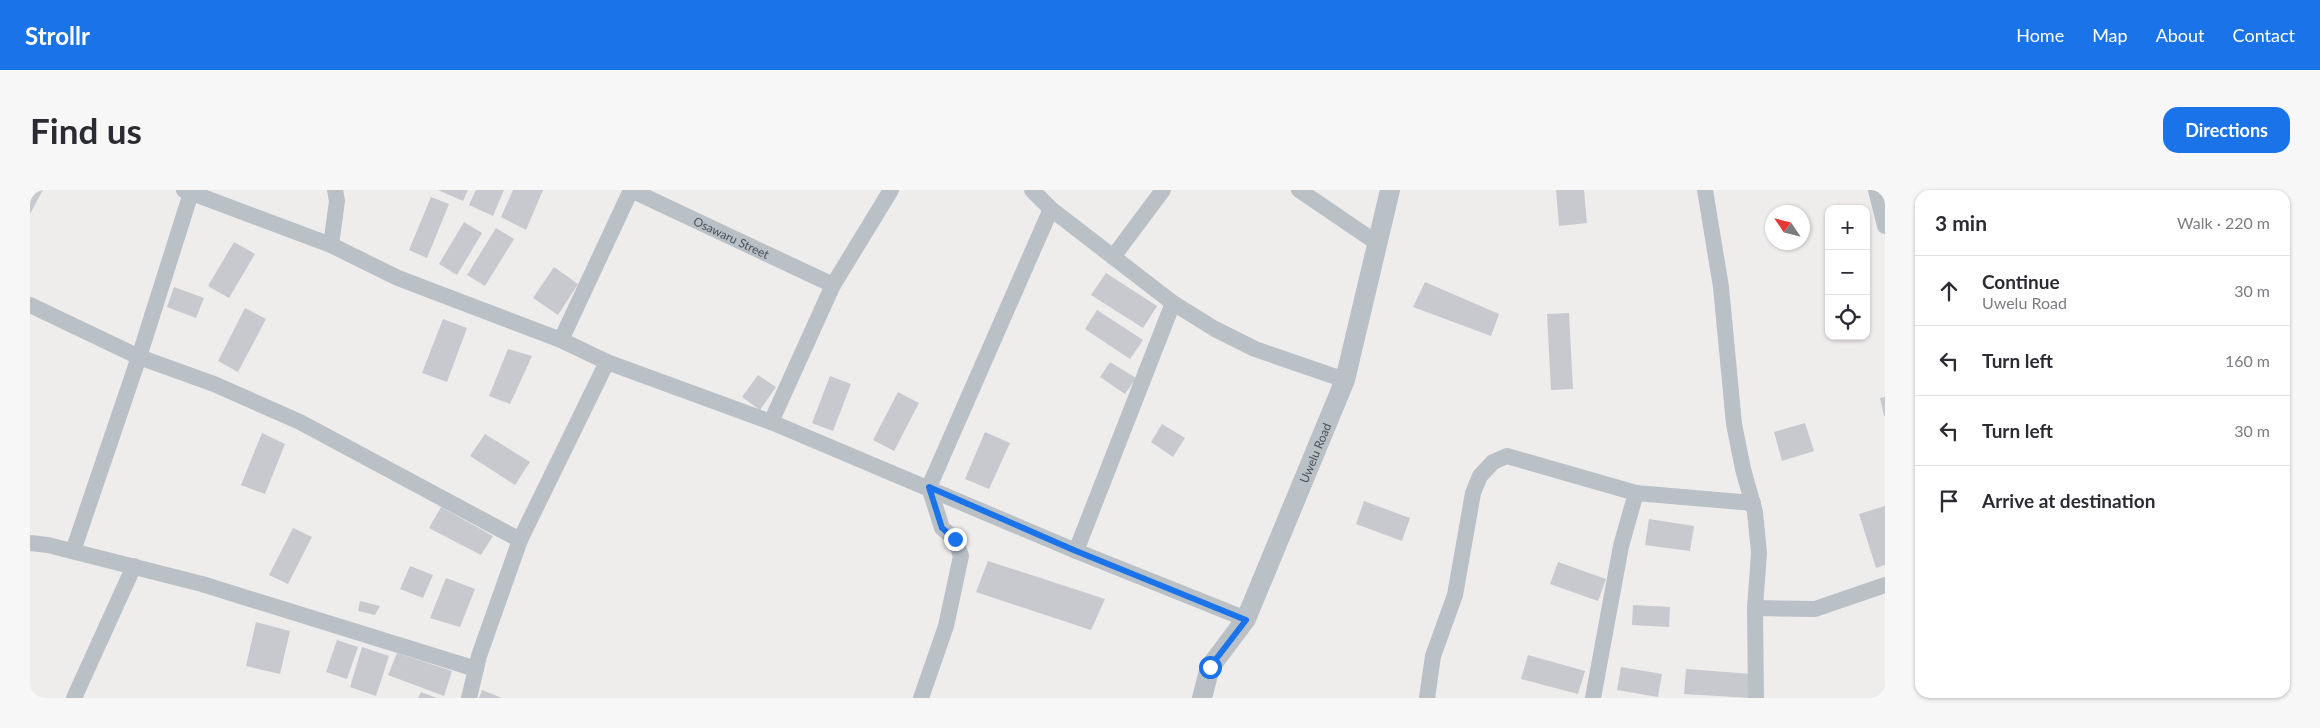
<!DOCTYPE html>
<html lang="en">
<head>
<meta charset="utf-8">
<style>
	body { margin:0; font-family:Lato,sans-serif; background:#f7f7f7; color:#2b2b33 }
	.controls { position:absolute; right:15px; top:15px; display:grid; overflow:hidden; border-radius:10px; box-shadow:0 1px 4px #0004 }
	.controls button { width:45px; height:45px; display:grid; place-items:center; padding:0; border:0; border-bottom:1px solid #e1e1e2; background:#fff; color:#2b2b33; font:25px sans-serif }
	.compass { position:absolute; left:1735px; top:15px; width:45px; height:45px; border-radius:50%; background:#fff; box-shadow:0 1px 4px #0004; rotate:305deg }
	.stop { position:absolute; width:15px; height:15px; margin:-11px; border:4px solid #1a73e8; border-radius:50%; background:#fff }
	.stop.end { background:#1a73e8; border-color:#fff; box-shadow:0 1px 5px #0008 }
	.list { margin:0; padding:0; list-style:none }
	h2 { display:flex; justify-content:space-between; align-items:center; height:65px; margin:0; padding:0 20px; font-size:21px }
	h2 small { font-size:16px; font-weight:400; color:#7c7c81 }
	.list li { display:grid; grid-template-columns:32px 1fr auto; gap:15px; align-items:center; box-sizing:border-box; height:70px; padding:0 20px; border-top:1px solid #e1e1e2 }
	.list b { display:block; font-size:19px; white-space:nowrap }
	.list p { margin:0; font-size:16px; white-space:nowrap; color:#7c7c81 }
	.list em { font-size:16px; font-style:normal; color:#7c7c81 }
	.icon { flex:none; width:28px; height:28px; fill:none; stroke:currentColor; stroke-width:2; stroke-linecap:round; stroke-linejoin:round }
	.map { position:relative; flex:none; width:1855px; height:508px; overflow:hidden; border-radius:15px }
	header { display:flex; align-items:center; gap:30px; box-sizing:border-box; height:70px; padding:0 25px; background:#1a73e8; color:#fff }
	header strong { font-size:24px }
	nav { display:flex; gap:28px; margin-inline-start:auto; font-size:18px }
	.intro { display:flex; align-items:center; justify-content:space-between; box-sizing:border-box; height:120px; padding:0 30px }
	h1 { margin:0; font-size:35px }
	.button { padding:12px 22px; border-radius:15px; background:#1a73e8; color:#fff; font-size:18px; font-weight:700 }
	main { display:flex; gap:30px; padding:0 30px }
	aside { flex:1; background:#fff; border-radius:15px; box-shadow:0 1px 4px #0004 }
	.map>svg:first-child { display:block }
	.building { fill:#c7c9ce }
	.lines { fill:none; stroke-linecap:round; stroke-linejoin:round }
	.minor { stroke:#b9c1c7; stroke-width:16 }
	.tertiary { stroke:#b9c1c7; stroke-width:20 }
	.route { stroke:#1a73e8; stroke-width:6 }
	.labels { text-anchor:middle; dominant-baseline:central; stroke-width:5; stroke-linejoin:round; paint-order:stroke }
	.street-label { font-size:12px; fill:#475057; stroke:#fff }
</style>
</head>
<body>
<header>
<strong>Strollr</strong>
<nav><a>Home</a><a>Map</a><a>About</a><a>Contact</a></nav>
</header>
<div class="intro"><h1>Find us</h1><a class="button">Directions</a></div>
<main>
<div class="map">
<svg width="1855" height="508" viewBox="0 0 1855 508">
	<rect width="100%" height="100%" fill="#efecec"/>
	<path class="building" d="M0 0H13L0 24Z
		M408 0H438L433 11Z
		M446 0H474L463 26 439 15Z
		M483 0H513L496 40 471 27Z
		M1526 0H1554L1557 33 1529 36Z
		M401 7 419 14 397 68 379 60Z
		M434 32 452 43 427 85 409 74Z
		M466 38 484 49 455 96 437 85Z
		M204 52 225 64 199 108 178 96Z
		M524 77 548 94 528 125 503 108Z
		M1076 83 1127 116 1113 138 1061 105Z
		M1395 92 1469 124 1461 146 1383 117Z
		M144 97 174 108 166 128 137 117Z
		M215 118 236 129 208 182 188 171Z
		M1067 120 1113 150 1100 169 1055 139Z
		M1539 123 1543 199 1521 200 1517 124Z
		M413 129 437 138 417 192 392 183Z
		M478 159 502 166 480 214 459 206Z
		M1080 172 1106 188 1095 204 1070 187Z
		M728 185 746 197 730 220 712 207Z
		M800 186 821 194 803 241 782 233Z
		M868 202 889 213 864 261 843 250Z
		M1855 207V226H1854L1850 208Z
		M1775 233 1784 261 1752 271 1744 242Z
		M1132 234 1155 248 1143 267 1121 252Z
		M955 242 980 253 959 299 935 289Z
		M232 243 255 254 235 304 211 295Z
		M455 244 500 272 485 295 440 266Z
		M1334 311 1380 328 1372 351 1326 334Z
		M1855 316V375L1846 378 1829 324Z
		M411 317 463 346 451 365 399 338Z
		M1619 329 1664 336 1660 361 1615 355Z
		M263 338 282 347 258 394 239 385Z
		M958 371 1075 409 1061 440 946 402Z
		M1528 372 1576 389 1568 411 1520 394Z
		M380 376 403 385 393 408 370 399Z
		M416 388 445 399 430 437 400 428Z
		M330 411 350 416 345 425 328 421Z
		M1603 415 1640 417 1639 437 1602 435Z
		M226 432 260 441 250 484 216 476Z
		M307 450 328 457 317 489 296 482Z
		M332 457 359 466 346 506 320 497Z
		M367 463 422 481 414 506 358 485Z
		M1498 465 1555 481 1548 504 1491 489Z
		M1591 477 1632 484 1628 507 1587 500Z
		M1656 479 1722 484 1720 508 1654 504Z
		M452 500 472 508H449Z
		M391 502 407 508H388Z"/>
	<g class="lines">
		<g class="minor">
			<path d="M154 0 301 55 368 88 531 150 577 172 741 232 1046 361 1216 429"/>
			<path id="s1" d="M601 0 803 95"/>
			<path d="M1002 0 1021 19 1143 113 1185 139 1225 159 1315 190"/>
			<path d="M1269 0 1347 53"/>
			<path d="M1675 0 1691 97 1704 234 1713 279 1725 322 1729 363 1725 418 1726 508"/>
			<path d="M1846 0 1855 36"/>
			<path d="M301 55 307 11 305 0"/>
			<path d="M1083 67 1133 0"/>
			<path d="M0 115 109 167 184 194 270 232 490 350"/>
			<path d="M531 150 601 0"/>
			<path d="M741 232 803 95 861 0"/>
			<path d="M0 353 18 355 172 394 446 479"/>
			<path d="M43 361 109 167 161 3"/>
			<path d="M1046 361 1143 113"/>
			<path d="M1725 418 1785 419 1855 395"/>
			<path d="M44 508 104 376"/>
			<path d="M439 508 449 466 490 350 577 172"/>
			<path d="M891 508 916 436 931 366 925 349 912 338 899 297 1021 19"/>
			<path d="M1397 508 1403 466 1425 405 1443 303 1450 286 1463 272 1477 266 1606 303 1723 313"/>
			<path d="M1563 508 1591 356 1606 303"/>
		</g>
		<path class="tertiary" id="s2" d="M1172 508 1180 477 1216 429 1315 190 1360 0"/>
	</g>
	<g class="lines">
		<path class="route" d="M925 349 912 338 899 297 1046 361 1216 430 1180 477"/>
	</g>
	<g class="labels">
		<g class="street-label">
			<text stroke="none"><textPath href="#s1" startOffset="111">Osawaru Street</textPath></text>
			<text stroke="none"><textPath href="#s2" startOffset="272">Uwelu Road</textPath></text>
		</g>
	</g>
</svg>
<div class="controls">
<button>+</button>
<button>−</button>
<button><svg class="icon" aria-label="locate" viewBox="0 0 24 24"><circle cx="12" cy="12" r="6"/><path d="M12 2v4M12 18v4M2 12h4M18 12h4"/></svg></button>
</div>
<svg class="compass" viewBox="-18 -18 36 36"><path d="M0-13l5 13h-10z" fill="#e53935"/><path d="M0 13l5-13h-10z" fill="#7c7c81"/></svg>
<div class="stop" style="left:1180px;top:477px"></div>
<div class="stop end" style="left:925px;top:349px"></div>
</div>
<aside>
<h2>3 min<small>Walk · 220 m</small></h2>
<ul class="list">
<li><svg class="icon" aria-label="ahead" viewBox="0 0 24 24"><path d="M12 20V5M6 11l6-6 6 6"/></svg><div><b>Continue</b><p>Uwelu Road</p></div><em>30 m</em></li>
<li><svg class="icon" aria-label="left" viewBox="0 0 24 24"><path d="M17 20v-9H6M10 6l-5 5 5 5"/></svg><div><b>Turn left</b></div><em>160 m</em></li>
<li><svg class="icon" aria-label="left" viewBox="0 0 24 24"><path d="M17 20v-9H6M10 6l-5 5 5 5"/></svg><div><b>Turn left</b></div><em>30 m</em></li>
<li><svg class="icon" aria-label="arrive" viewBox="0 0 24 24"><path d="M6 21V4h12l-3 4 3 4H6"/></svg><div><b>Arrive at destination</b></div></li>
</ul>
</aside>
</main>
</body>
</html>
